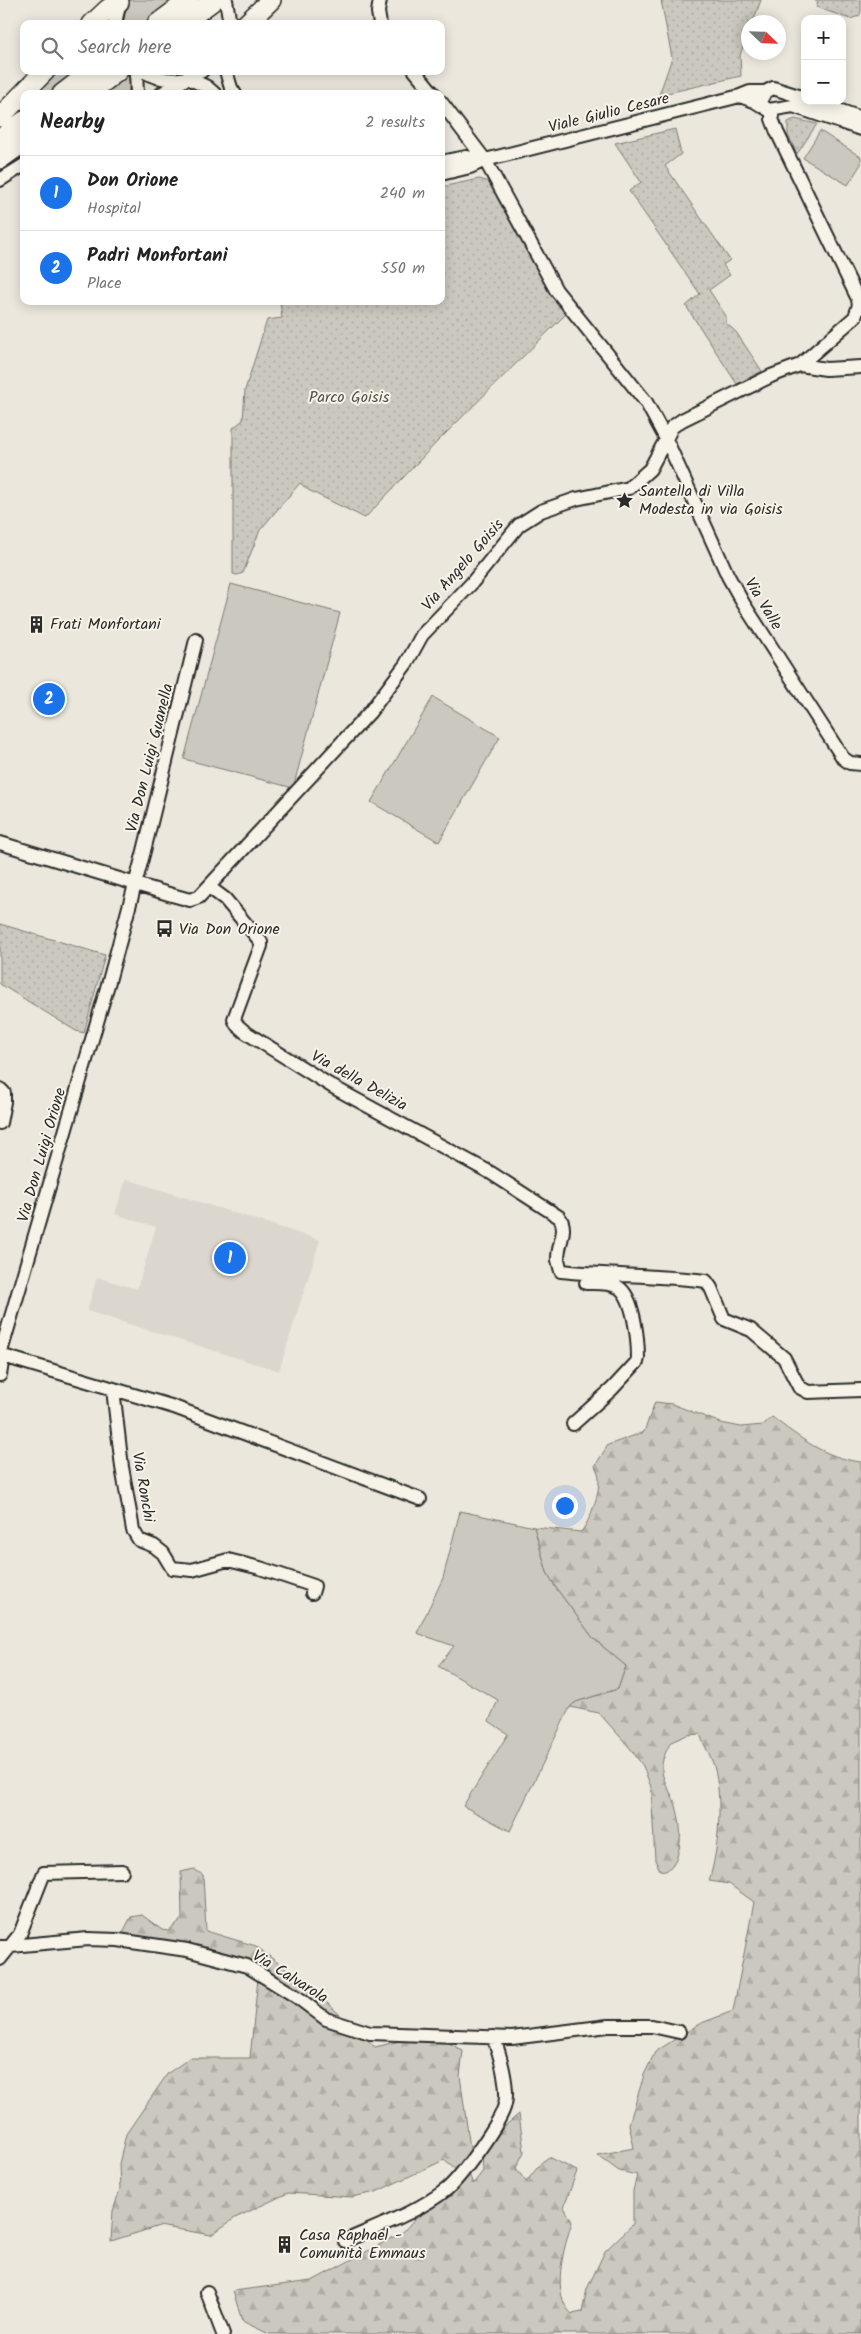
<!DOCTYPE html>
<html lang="en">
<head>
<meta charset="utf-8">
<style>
	body { margin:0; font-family:Kalam,sans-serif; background:#f6f6f6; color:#222 }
	.controls { position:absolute; right:15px; top:15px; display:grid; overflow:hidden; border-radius:10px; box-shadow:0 2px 12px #0003 }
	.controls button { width:45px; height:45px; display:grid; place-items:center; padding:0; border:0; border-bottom:1px solid #e0e0e0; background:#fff; color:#222; font:25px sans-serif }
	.compass { position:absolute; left:741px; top:15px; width:45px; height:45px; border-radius:50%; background:#fff; box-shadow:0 2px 12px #0003; rotate:113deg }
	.you { position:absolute; left:564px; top:1505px; width:18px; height:18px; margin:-12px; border:4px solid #fff; border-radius:50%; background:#1a73e8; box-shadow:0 0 0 8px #1a73e833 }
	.badge { display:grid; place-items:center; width:32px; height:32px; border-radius:50%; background:#1a73e8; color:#fff; font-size:16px; font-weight:700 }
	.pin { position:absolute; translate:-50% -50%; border:2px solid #fff; box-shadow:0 1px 5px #0006 }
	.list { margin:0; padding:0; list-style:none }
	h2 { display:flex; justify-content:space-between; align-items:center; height:65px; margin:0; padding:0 20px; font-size:21px }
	h2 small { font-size:16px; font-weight:400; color:#767676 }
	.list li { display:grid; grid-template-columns:32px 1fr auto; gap:15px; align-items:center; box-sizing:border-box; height:75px; padding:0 20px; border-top:1px solid #e0e0e0 }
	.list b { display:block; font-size:19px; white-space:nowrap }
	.list p { margin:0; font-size:16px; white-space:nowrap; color:#767676 }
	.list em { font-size:16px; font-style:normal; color:#767676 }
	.icon { flex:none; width:28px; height:28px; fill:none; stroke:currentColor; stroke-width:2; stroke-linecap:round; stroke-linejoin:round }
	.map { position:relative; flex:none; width:861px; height:2334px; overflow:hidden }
	.search { position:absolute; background:#fff; box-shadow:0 2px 12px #0003; left:20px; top:20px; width:425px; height:55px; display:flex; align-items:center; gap:12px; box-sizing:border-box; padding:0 18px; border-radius:10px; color:#767676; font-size:19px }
	.panel { position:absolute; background:#fff; box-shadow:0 2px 12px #0003; left:20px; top:90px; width:425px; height:215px; border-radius:10px }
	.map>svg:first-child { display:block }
	.built { fill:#dbd7ce }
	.grass { fill:#cbc8bf; stroke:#7b7a75 }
	.forest { fill:url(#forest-firs); stroke:#7b7a75 }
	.park { fill:url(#park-dots); stroke:#7b7a75 }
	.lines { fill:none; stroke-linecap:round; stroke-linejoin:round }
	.minor-casing { stroke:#2b2b2b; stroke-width:16 }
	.highway-casing { stroke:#2b2b2b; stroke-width:22 }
	.minor { stroke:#f7f3e8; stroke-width:12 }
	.highway { stroke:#f7f3e8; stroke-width:19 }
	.labels { text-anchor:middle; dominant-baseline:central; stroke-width:4; stroke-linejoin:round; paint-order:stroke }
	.street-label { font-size:16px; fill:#2b2b2b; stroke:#f7f3e8 }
	.park-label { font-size:16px; fill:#535250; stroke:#f7f3e8 }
	.poi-label { font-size:16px; fill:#2b2b2b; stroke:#f7f3e8; text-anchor:start }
</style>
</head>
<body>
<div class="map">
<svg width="861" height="2334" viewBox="0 0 861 2334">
	<defs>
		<pattern id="forest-firs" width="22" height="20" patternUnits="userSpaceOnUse" patternTransform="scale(1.25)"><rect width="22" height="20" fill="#cbc8bf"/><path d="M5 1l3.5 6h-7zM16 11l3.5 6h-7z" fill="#aeaca4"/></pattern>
		<pattern id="park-dots" width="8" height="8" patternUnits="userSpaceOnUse" patternTransform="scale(1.25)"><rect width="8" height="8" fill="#cbc8bf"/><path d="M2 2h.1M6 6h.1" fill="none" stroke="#aeaca4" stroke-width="1.8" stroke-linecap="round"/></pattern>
	</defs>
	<rect width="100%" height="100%" fill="#ebe7dd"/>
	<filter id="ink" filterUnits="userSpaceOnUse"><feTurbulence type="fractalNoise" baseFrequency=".02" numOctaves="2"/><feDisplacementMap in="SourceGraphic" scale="10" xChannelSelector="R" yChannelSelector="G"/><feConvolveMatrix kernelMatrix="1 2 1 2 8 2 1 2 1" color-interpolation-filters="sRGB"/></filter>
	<g filter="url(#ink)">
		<path class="built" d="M126 1179 320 1240 279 1371 87 1311 97 1277 137 1289 156 1227 115 1214Z"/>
		<path class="grass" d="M128 0H177L145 24H123Z
			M52 71H81L51 94H31Z
			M128 74 130 84 128 94H101Z
			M820 131 861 157V164L848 185 803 158Z
			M231 584 340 613 293 788 184 759Z
			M433 697 500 737 439 842 371 802Z
			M460 1511 534 1527 547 1572 556 1588 594 1639 626 1666 618 1689 576 1702 570 1707 510 1831 463 1806 508 1734 489 1721 498 1700 438 1666 454 1646 417 1633 443 1578Z"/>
		<path class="forest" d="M655 1402 672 1404 721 1423 741 1427 763 1425 772 1417C800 1438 825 1458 861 1462V2334H269L242 2321 233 2291 312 2281 403 2232 457 2171 444 2160 376 2192 352 2197 288 2193 235 2218 211 2235 159 2226 111 2241 113 2211 120 2189 119 2164 126 2134 168 2073 190 2058H250L258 1978 235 1956 201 1947 121 1936 131 1917 142 1915 162 1930 168 1931 182 1919 181 1872 194 1869 203 1875 206 1931 256 1946 313 1990 375 2047 400 2041 442 2039 463 2051 460 2076 470 2148 469 2174 473 2184 483 2171 482 2151 497 2133 519 2114 524 2152 516 2168 526 2182 542 2162 549 2157 577 2171 564 2207 572 2222C564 2247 550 2295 572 2314L582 2312 587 2289 605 2251 633 2224V2191L637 2175 619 2171 597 2155 634 2148 629 2124 644 2075 655 2052 699 2024 733 2011 754 1902 729 1884 709 1881C719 1848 723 1800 714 1766 711 1755 703 1745 700 1734L687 1735 671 1742C666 1751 661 1760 662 1771 663 1782 671 1792 675 1803 682 1823 685 1858 666 1871L660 1870 655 1860 651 1787 643 1766 630 1748 599 1713 570 1707 576 1702 618 1689 626 1666 594 1639 556 1588 547 1572 534 1527 581 1532C590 1521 600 1493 599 1478 599 1474 597 1470 595 1466L608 1445 644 1432Z"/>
		<path class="park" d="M661 0H761L753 22H748V33L740 55 741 76 659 95 672 58Z
			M814 0H861V12L859 16 850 19 816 7 818 2Z
			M795 119 817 124 797 154 788 135V122Z
			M675 129 681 154 665 166 730 260 723 265 730 275 709 290 726 316V323L736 332 762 371 737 384 686 306 700 294 629 191 641 182 615 143Z
			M479 179 490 182 568 312 435 444 365 518 308 490 300 483 260 530 243 573 237 575 233 574V428L243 420 245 390 267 320 282 318 280 301H441V187Z
			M0 924 105 955 84 1033 76 1031 0 984Z"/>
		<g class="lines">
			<defs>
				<path id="minor" d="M226 0 230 24
					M115 24 120 0
					M380 24 378 12 380 0
					M136 71 137 94
					M143 71C162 82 183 82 202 71
					M226 71 231 88 235 94
					M415 71 434 94
					M188 78 207 87 215 94
					M161 94 184 80
					M740 96 754 101 769 110 793 106 861 129
					M762 98 765 92 773 88 805 98
					M813 101 861 118
					M772 111V119L777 132 858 299 859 305 855 317 800 365 771 376 682 420 672 427 666 439 728 576 743 603 843 758 850 763 861 764
					M441 162 466 157 485 160
					M441 174 470 167 485 160 740 96 750 92H765
					M0 180 24 165
					M800 365 826 369 861 367
					M0 843 172 895 190 900 199 897 370 712 406 664 422 635 471 584 519 525 541 511 576 499 629 488 650 469 666 439 646 402 556 290 485 160 441 102
					M209 887 225 899 261 942V946L234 1019 237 1025 245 1032 333 1087 491 1173 559 1217C569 1229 557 1245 558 1260 559 1263 560 1268 561 1271 609 1276 657 1275 706 1281L711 1288 724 1319 751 1330 784 1358 799 1387 808 1392 861 1390
					M0 1089 4 1093V1102L0 1123
					M0 1355 109 981 143 855 196 640
					M0 1355 174 1407 420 1499
					M0 1355 2 1363 0 1375
					M113 1389 122 1467 133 1530 139 1540 154 1546 163 1553 172 1568 192 1570 228 1560 260 1568 314 1586 312 1593
					M573 1424 612 1389 637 1362 638 1358C638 1340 634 1296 618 1287 609 1282 595 1283 586 1283
					M0 1947 88 1939 118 1940 187 1950 247 1966 297 1997 326 2019 370 2033 512 2038 608 2026H652L679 2032
					M0 1959 20 1934 44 1873 122 1871
					M345 2241C379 2226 418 2212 447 2189 461 2177 502 2121 505 2104 509 2088 500 2053 493 2037
					M207 2292 223 2334"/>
				<path id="highway" d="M92 24 108 9 119 2
					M157 24 189 0
					M182 24 214 0
					M246 24 271 0
					M62 94 92 71
					M88 94 118 71
					M0 117 45 71
					M0 139 24 121
					M0 159 24 142"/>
			</defs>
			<use href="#minor" class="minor-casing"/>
			<use href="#highway" class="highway-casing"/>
			<use href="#minor" class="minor"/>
			<use href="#highway" class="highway"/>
		</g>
	</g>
	<defs>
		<symbol id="sight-bare" viewBox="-9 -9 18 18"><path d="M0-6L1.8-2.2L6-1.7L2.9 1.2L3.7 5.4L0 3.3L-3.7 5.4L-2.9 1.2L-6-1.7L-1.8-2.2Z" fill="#2b2b2b" stroke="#f7f3e8" stroke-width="2.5" paint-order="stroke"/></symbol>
		<symbol id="building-bare" viewBox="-9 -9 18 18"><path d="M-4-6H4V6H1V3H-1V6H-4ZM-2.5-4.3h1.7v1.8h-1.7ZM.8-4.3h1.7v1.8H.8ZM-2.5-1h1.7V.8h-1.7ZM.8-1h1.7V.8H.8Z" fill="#2b2b2b" stroke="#f7f3e8" stroke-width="2.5" paint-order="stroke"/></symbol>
		<symbol id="bus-bare" viewBox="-9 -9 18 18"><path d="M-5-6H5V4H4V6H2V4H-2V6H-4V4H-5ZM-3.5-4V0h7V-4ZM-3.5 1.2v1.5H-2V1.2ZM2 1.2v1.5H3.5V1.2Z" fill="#2b2b2b" stroke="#f7f3e8" stroke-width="2.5" paint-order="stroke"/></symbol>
	</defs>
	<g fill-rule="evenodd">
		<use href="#sight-bare" x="612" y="488" width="25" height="25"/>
		<use href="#building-bare" x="24" y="612" width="25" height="25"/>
		<use href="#bus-bare" x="152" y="916" width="25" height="25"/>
		<use href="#building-bare" x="272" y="2232" width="25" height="25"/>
	</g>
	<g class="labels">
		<g class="street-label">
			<text transform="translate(609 113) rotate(-14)">Viale Giulio Cesare</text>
			<text transform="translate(463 565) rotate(-49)">Via Angelo Goisis</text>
			<text transform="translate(763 604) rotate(59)">Via Valle</text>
			<text transform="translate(150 758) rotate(-76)">Via Don Luigi Guanella</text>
			<text transform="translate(359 1081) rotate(29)">Via della Delizia</text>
			<text transform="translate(42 1155) rotate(-74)">Via Don Luigi Orione</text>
			<text transform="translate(143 1487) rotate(80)">Via Ronchi</text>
			<text transform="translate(290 1977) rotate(32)">Via Calvarola</text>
		</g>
		<g class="park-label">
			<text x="349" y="397">Parco Goisis</text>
		</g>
		<g class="poi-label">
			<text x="639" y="491">Santella di Villa<tspan x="639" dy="18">Modesta in via Goisis</tspan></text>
			<text x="50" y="624">Frati Monfortani</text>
			<text x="179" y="929">Via Don Orione</text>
			<text x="299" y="2235">Casa Raphael -<tspan x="299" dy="18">Comunità Emmaus</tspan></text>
		</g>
	</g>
</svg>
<div class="controls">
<button>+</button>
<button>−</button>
</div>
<svg class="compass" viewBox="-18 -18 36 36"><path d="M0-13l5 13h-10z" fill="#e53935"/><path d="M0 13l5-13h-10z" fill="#767676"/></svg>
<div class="you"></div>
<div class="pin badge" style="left:230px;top:1258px">1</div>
<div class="pin badge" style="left:49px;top:699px">2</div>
<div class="search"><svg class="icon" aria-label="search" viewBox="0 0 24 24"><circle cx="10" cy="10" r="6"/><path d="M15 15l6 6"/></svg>Search here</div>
<section class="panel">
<h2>Nearby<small>2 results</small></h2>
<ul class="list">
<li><span class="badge">1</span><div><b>Don Orione</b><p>Hospital</p></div><em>240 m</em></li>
<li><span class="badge">2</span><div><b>Padri Monfortani</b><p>Place</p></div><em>550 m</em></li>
</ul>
</section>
</div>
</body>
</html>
